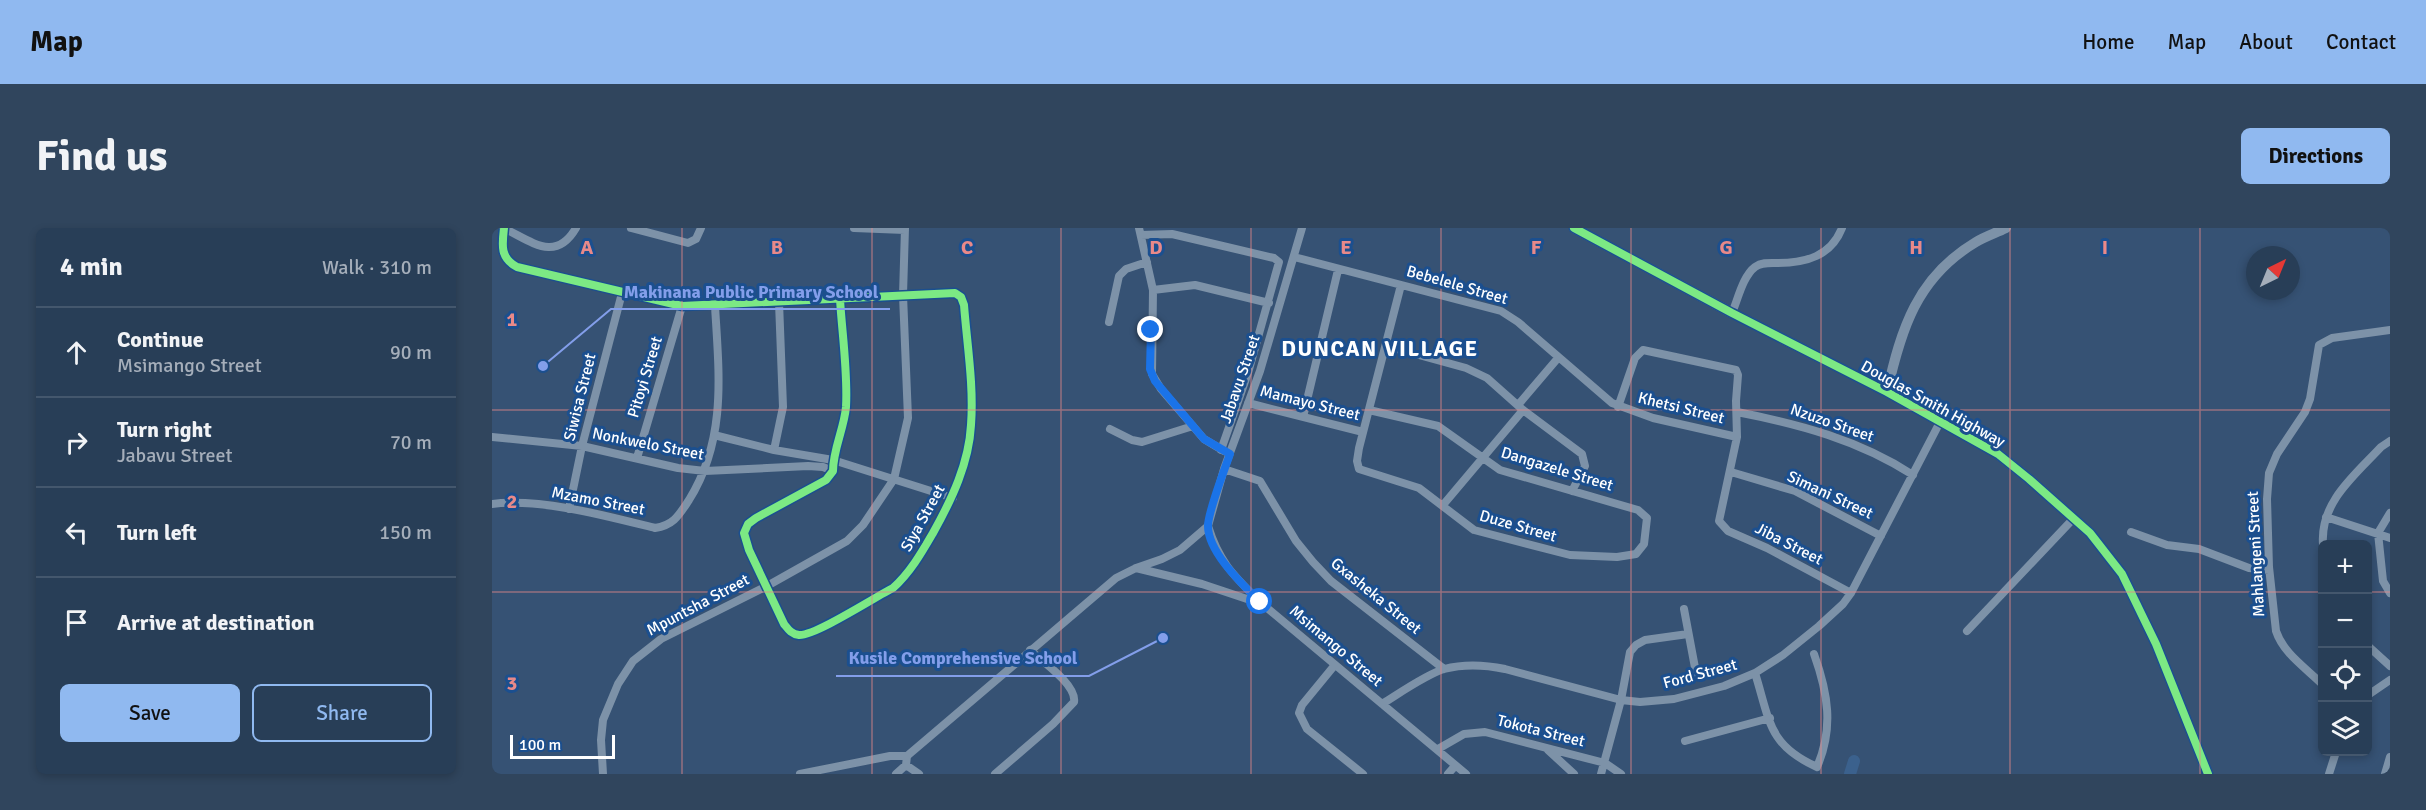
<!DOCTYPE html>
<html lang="en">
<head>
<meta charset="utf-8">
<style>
	body { margin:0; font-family:Signika,sans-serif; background:#30455d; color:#f1f3f6 }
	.controls { position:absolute; right:18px; bottom:18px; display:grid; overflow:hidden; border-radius:9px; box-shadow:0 3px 9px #0003 }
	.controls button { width:54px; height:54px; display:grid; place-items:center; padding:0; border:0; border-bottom:2px solid #44576d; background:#283e57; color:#f1f3f6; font:30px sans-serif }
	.compass { position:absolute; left:1754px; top:18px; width:54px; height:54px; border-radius:50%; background:#283e57; box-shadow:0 3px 9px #0003; rotate:43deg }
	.scale { position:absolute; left:18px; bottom:15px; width:105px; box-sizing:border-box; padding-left:6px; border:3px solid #fff; border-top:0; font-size:16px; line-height:21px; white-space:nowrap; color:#fff; -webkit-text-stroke:4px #1b4f8f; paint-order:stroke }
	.stop { position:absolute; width:18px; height:18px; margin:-14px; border:4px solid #1a73e8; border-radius:50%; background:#fff }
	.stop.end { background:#1a73e8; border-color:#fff; box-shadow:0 2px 6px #0008 }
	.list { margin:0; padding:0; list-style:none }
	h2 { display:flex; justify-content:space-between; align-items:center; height:78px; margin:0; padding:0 24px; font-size:26px }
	h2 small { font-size:20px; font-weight:400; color:#a5aeba }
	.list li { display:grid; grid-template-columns:39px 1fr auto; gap:18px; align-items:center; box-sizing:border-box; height:90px; padding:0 24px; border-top:2px solid #44576d }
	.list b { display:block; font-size:22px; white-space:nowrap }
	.list p { margin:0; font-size:20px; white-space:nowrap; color:#a5aeba }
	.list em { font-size:20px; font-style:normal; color:#a5aeba }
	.actions { display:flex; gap:12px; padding:18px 24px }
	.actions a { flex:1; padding:14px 0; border:2px solid #90b9f0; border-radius:9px; text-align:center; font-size:21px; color:#90b9f0 }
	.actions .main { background:#90b9f0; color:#111 }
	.icon { flex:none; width:33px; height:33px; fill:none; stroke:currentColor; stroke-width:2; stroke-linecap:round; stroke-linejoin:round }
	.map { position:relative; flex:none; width:1898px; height:546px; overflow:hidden; border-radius:9px }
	header { display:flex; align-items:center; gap:36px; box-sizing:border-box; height:84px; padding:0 30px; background:#90b9f0; color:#111 }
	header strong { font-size:28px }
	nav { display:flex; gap:33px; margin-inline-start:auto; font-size:21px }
	.intro { display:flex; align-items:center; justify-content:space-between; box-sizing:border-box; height:144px; padding:0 36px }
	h1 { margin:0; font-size:42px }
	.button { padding:15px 27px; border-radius:9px; background:#90b9f0; color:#111; font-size:21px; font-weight:700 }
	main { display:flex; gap:36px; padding:0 36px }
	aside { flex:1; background:#283e57; border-radius:9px; box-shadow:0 3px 9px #0003 }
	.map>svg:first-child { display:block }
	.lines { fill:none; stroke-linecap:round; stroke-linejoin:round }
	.river { stroke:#3b618d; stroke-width:12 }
	.minor { stroke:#7d92a8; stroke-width:8 }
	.tertiary { stroke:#7d92a8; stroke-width:10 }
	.cycleway-casing { stroke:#1b4f8f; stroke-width:11 }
	.cycleway { stroke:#7ce984; stroke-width:8 }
	.route { stroke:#1a73e8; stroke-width:8 }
	.grid { fill:none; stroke:#e88989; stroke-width:1.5; stroke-opacity:0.55 }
	.labels { text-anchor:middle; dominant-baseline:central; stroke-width:6; stroke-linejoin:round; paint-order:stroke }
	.street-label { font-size:16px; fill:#fff; stroke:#1b4f8f }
	.district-label { font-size:22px; font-weight:bold; letter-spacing:1.5px; fill:#fff; stroke:#1b4f8f }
	.grid-label { font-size:20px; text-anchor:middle; font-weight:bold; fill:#e88989; stroke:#1b4f8f; stroke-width:6; stroke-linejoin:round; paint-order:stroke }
	.leader { fill:none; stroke:#839eea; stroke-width:2 }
	.callout-dot { fill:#839eea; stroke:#1b4f8f; stroke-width:2 }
	.callout-label { font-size:18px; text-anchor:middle; font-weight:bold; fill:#839eea; stroke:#1b4f8f; stroke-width:6; stroke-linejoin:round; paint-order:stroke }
</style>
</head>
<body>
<header>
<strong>Map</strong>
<nav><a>Home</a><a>Map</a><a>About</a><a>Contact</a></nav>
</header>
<div class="intro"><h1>Find us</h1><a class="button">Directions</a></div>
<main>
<aside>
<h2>4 min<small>Walk · 310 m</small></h2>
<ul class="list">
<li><svg class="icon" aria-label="ahead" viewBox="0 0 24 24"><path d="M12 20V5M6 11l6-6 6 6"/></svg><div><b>Continue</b><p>Msimango Street</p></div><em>90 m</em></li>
<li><svg class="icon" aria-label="right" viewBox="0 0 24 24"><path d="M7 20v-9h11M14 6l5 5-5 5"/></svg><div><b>Turn right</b><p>Jabavu Street</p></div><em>70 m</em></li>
<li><svg class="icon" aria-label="left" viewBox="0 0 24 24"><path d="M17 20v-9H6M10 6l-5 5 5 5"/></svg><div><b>Turn left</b></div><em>150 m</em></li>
<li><svg class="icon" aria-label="arrive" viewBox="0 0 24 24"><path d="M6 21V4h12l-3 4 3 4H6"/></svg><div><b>Arrive at destination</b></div></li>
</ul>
<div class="actions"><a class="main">Save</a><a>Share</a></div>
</aside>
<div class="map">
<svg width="1898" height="546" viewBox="0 0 1898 546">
	<rect width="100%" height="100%" fill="#365274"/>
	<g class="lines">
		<path class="river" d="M1358 546 1362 533"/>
		<path class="minor" d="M11 0C38 12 63 36 84 0
			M12 0C10 17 8 30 25 39L190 78 463 65 469 69 472 77C475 116 482 158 479 197 477 235 460 271 441 305 430 324 418 345 401 360 383 369 323 408 307 407 299 406 296 401 292 396L257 322 252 305 256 296 264 290 334 252 341 243C341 221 352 201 354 179 356 145 350 105 348 71
			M139 0 196 15 204 11 209 0
			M362 0 413 2
			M647 0 661 62 660 146 669 161 712 211 732 223
			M649 7 680 6 782 30 787 34 756 145 729 222
			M802 29 1009 83 1026 94 1120 175 1161 190 1245 209
			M661 62 703 57 777 75
			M1240 85C1246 71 1251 48 1263 39 1270 34 1278 35 1286 35 1314 35 1339 28 1350 0
			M617 94 627 48 634 41 655 34
			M894 118 974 140 995 150 1031 182 1090 226 1093 238 1080 263
			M756 175 871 204
			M1026 177 1066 130
			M1126 179 1143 130 1151 122 1244 142 1246 147 1244 173 1245 209 1227 293 1236 303 1275 320 1359 365
			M877 182 946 198 1008 242 1146 282 1155 290 1152 316 1144 326 1125 329 1078 327 982 302 927 260 867 241 865 233 867 220 909 57
			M1245 184C1307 196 1367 212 1421 247
			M811 189 846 42
			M618 201 640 212 650 214 701 198
			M222 207 282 222 341 232 461 270
			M0 209 90 218 186 240 213 243 316 238 331 239 341 243
			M282 222 291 179 287 74
			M145 230 190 78
			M732 241 768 253 804 313 821 334 839 353 952 441
			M1239 244 1303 263 1389 308
			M0 276C49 270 115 288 163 300 182 297 187 287 197 272 235 211 227 146 223 78
			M951 277 1031 182
			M77 281 90 218 130 65
			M1898 285 1886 305 1891 353 1898 365
			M1834 289 1898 310
			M716 298C727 334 742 348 768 374L974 546
			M1639 304 1675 317 1707 321 1757 340 1777 342
			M1831 316C1828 274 1863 247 1889 219L1898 213
			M644 340 710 356 767 375
			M1192 381 1204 445
			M1475 403 1582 290
			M1876 418 1898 438
			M842 438 810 477 807 485 815 501 871 546
			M1263 445C1278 493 1276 517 1325 539 1342 500 1336 465 1322 426
			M1830 456C1814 440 1791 425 1784 403L1777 339 1775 271 1777 245 1785 226 1813 184 1818 171 1827 117 1840 110 1898 102
			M1876 467 1898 452
			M890 476C908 465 933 447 952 441 971 436 994 437 1013 441L1129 472 1148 474 1182 471 1232 458 1263 445 1291 427 1327 398 1351 376 1359 365 1448 194
			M1193 513 1278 490
			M946 521 972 506 993 504 1113 535 1129 546
			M1056 522 1082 546
			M415 528 624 350 644 340 670 331 688 322 716 298 732 241 768 143 810 0
			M414 537 427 546
			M111 546 109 512 111 492 126 456 141 433 169 411 275 358 355 313 371 297 402 251 416 190 411 67 413 0
			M308 546 398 528H415
			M404 546 414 537 415 528
			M503 546 561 496 582 474C585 457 550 433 538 422
			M956 546 963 538
			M1109 546 1129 472 1138 424 1144 417 1153 412 1196 406
			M1837 546 1844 524
			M1893 546 1898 529"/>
		<path class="tertiary" d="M1082 0 1240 85 1395 164 1506 226 1537 251 1598 305 1630 346 1664 416 1716 546
			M1395 164C1409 101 1425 49 1484 14 1494 8 1504 5 1514 0"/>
		<defs>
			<path id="cycleway" d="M12 0C10 17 8 30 25 39L190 78 463 65 469 69 472 77C475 116 482 158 479 197 477 235 460 271 441 305 430 324 418 345 401 360 383 369 323 408 307 407 299 406 296 401 292 396L257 322 252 305 256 296 264 290 334 252 341 243C341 221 352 201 354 179 356 145 350 105 348 71
				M1082 0 1240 85 1395 164 1506 226 1537 251 1598 305 1630 346 1664 416 1716 546"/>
		</defs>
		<use href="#cycleway" class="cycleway-casing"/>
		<use href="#cycleway" class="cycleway"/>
	</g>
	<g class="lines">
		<path class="route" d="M659 102 658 141 663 153 712 211 738 226C733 240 716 284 716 298 716 324 750 356 768 374"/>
	</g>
	<path class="grid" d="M190 0V546M380 0V546M569 0V546M759 0V546M949 0V546M1139 0V546M1329 0V546M1518 0V546M1708 0V546M0 182H1898M0 364H1830M1876 364H1898"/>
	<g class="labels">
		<g class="street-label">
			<text transform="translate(965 57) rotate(16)">Bebelele Street</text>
			<text transform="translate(153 149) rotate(-73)">Pitoyi Street</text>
			<text transform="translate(748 151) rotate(-71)">Jabavu Street</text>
			<text transform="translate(88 169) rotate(-76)">Siwisa Street</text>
			<text transform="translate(818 175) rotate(14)">Mamayo Street</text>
			<text transform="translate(1441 176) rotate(29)">Douglas Smith Highway</text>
			<text transform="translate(1189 180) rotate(14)">Khetsi Street</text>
			<text transform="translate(1340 195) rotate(19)">Nzuzo Street</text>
			<text transform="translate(156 216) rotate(11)">Nonkwelo Street</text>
			<text transform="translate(1065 241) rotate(17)">Dangazele Street</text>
			<text transform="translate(1338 267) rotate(25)">Simani Street</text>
			<text transform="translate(106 273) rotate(11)">Mzamo Street</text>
			<text transform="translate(431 290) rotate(-61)">Siya Street</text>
			<text transform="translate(1026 298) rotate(16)">Duze Street</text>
			<text transform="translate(1297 316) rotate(27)">Jiba Street</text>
			<text transform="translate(1764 326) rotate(-93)">Mahlangeni Street</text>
			<text transform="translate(884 368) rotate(39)">Gxasheka Street</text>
			<text transform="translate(206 377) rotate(-28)">Mpuntsha Street</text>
			<text transform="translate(844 418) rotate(40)">Msimango Street</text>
			<text transform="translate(1208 446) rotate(-15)">Ford Street</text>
			<text transform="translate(1049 503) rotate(14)">Tokota Street</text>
		</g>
		<g class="district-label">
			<text x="888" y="120">DUNCAN VILLAGE</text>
		</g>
	</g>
	<g class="grid-label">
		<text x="95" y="26">A</text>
		<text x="285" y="26">B</text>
		<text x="475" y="26">C</text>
		<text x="664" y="26">D</text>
		<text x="854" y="26">E</text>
		<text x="1044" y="26">F</text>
		<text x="1234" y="26">G</text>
		<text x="1424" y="26">H</text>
		<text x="1613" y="26">I</text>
		<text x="20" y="98">1</text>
		<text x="20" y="280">2</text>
		<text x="20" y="462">3</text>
	</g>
	<path class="leader" d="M51 138L119 81H398M671 410L597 448H344"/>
	<g class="callout-dot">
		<circle cx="51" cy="138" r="6"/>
		<circle cx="671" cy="410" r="6"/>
	</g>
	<g class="callout-label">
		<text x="259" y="70">Makinana Public Primary School</text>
		<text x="471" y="436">Kusile Comprehensive School</text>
	</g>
</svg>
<div class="controls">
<button>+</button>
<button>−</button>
<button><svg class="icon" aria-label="locate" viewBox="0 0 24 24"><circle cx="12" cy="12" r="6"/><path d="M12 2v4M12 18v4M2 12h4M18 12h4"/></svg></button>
<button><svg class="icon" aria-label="layers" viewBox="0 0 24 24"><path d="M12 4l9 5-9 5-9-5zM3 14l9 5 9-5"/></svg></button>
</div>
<svg class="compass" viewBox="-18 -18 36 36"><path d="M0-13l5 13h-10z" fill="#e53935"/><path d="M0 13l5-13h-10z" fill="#a5aeba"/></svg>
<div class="scale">100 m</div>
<div class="stop" style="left:768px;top:374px"></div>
<div class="stop end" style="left:659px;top:102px"></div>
</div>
</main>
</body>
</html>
